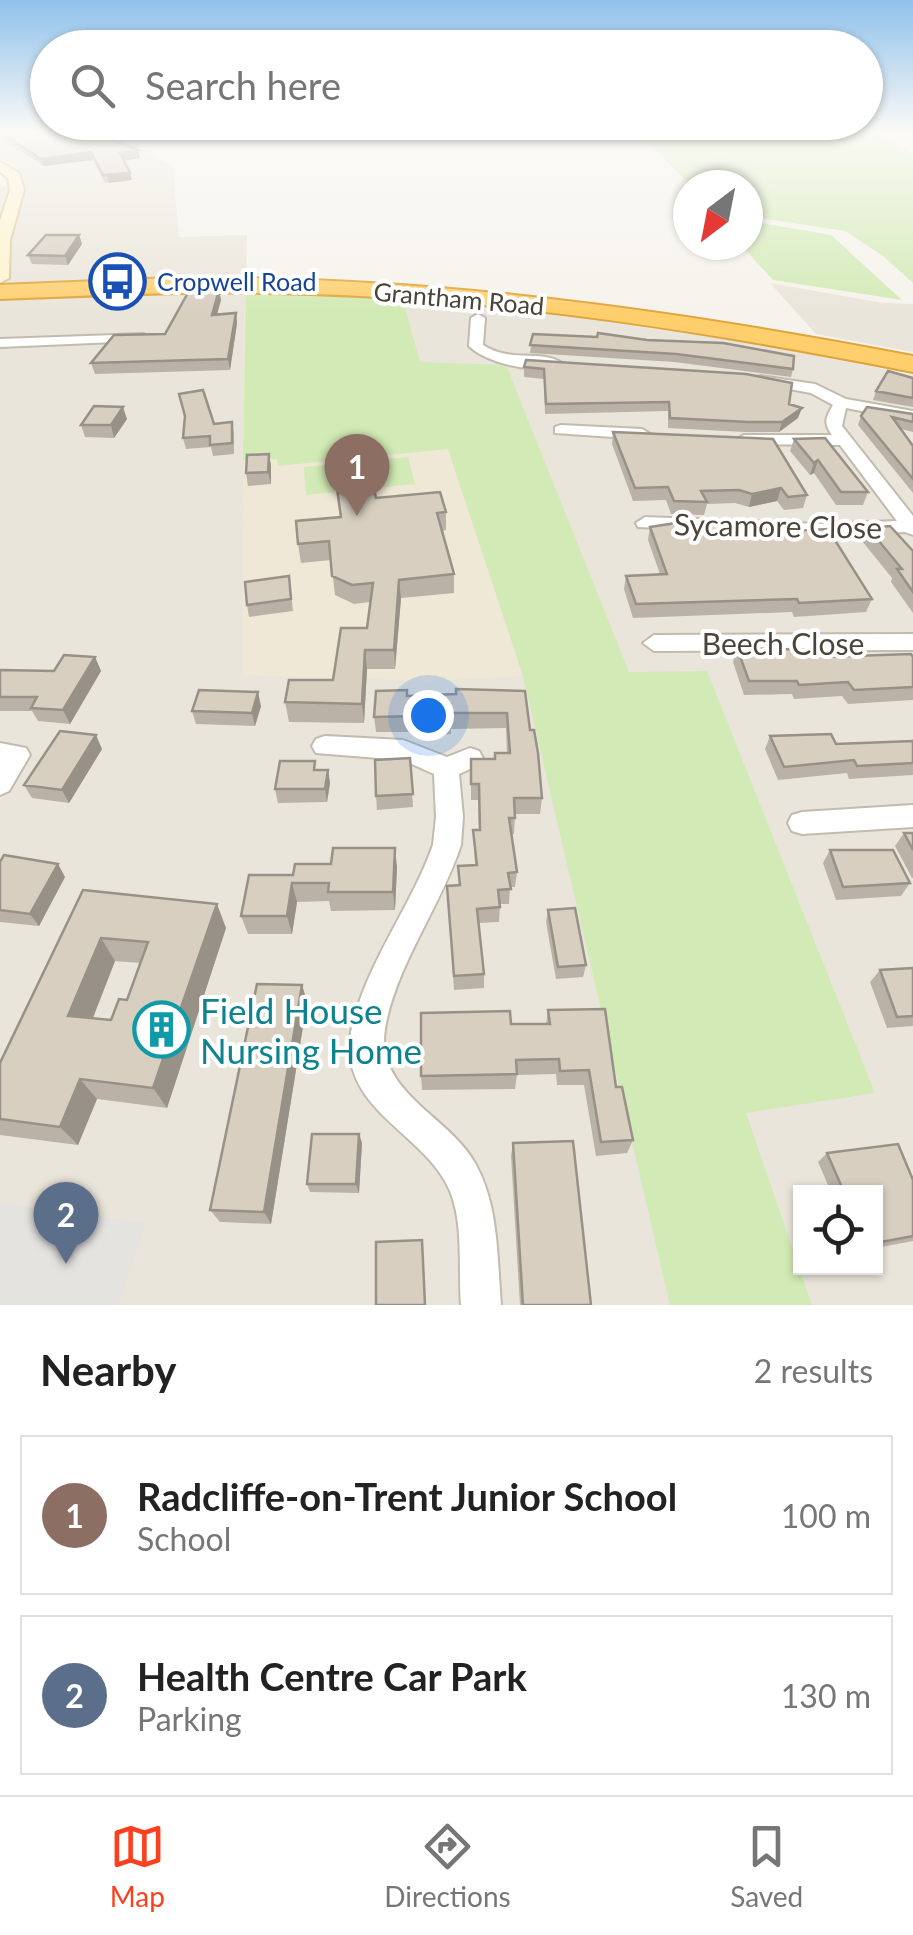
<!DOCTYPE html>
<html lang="en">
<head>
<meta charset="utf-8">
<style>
	body { margin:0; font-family:Lato,sans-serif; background:#f6f6f6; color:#222 }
	.controls { position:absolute; right:30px; bottom:30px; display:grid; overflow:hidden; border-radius:0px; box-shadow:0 2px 8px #0004 }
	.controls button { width:90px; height:90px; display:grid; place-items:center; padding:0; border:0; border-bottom:2px solid #e0e0e0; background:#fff; color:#222; font:50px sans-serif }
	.compass { position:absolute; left:673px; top:170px; width:90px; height:90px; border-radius:50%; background:#fff; box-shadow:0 2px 8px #0004; rotate:212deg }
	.you { position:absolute; left:428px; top:715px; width:35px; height:35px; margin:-25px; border:8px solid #fff; border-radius:50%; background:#1a73e8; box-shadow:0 0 0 15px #1a73e833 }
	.badge { display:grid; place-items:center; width:65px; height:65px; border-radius:50%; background:#fc3f1d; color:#fff; font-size:32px; font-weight:700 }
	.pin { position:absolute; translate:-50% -82px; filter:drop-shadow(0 2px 5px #0008) }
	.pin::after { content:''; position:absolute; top:52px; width:35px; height:30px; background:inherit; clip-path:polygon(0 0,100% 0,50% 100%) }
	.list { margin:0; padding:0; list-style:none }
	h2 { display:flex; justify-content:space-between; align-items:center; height:130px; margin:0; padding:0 40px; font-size:42px }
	h2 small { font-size:32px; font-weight:400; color:#767676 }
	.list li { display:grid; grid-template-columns:65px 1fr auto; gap:30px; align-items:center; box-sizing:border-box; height:160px; margin:0 20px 20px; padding:0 20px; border:2px solid #e0e0e0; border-radius:0px }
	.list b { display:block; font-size:38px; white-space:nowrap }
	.list p { margin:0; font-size:32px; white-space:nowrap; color:#767676 }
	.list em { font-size:32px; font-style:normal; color:#767676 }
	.icon { flex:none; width:55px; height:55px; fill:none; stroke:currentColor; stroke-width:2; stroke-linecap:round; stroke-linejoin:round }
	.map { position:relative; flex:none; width:913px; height:1305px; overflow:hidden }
	.search { position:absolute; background:#fff; box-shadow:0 2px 8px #0004; left:30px; right:30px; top:30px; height:110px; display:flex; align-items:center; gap:25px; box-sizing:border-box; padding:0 35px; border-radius:55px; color:#767676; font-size:38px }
	.sheet { height:490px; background:#fff }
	nav { display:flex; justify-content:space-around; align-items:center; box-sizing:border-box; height:140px; border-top:2px solid #e0e0e0; background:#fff; font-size:28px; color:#767676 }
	nav a { display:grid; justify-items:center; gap:5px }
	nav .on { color:#fc3f1d }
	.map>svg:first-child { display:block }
	.residential { fill:#eae5da; fill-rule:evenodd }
	.education { fill:#efe8d6 }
	.green { fill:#d2eab5 }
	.parking { fill:#e5e3e0 }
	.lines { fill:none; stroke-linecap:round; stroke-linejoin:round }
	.street-casing { stroke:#c2bbae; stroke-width:4 }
	.secondary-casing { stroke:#d6c79b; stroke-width:4 }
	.highway-casing { stroke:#e0a43c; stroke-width:4 }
	.street { fill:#fff; fill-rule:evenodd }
	.secondary { fill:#fff3cd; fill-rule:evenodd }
	.highway { fill:#ffcf6e; fill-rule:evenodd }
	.wall { fill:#bab2a6; fill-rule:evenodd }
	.shaded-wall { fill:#979187 }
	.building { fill:#d8cfc1; stroke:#979187; stroke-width:2.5; fill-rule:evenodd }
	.labels { text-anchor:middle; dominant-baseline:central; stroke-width:8; stroke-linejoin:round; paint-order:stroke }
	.far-transit-label { font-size:25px; fill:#164399; stroke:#fff; text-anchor:start }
	.far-street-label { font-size:25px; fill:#4b4439; stroke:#fff }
	.street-label { font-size:30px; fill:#4b4439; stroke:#fff }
	.near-culture-label { font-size:35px; fill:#0d838f; stroke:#fff; text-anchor:start }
</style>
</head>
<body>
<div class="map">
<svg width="913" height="1305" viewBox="0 0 913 1305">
	<rect width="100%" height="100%" fill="#f6f3ec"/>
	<path class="residential" d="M0 131H111L173 167 179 237 247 235 246 291 355 296 575 315 714 335 913 375V1305H0V187L23 184 15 168 0 162ZM800 1192H876V1268H800Z
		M770 283 883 303 913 304V352L816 334Z"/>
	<path class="education" d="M403 300 407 322 523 676 429 681 243 675 244 308Z"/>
	<path class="green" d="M870 131 913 154V283L883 256 845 231 748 216V185H690L637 131Z
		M748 221 831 235 902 300 773 280 741 245H748Z
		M246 292 403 300 420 362 506 365 629 672 707 671 875 1093 746 1113 812 1305H670L523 676 448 449 278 466 277 459 243 460Z
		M408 457 415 484 306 495 304 467Z"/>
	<path class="parking" d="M0 1203 145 1223 118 1305H0Z"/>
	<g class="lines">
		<defs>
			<path id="street" d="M478 314 485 318 483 345C510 363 541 349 562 363 541 376 487 364 469 346L471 318Z
				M144 334V340L139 341 0 347V339Z
				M761 376 815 384 846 399 913 411V421L846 408 842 426 913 516V535L905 532 818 536 638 527 636 523 645 517 818 524 897 521 840 445 738 444 736 440 744 435H832C823 423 826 417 833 405L811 393 756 383V377Z
				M561 425 642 429 650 434 642 439 555 433V427Z
				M913 634V650L654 651 643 643 654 635Z
				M325 736 403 740 447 757 470 748 479 751 483 758 479 765 459 774 463 817 461 845C441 906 395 967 385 1029 375 1092 449 1116 475 1163 499 1206 497 1257 501 1305H461C458 1269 464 1225 450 1191 425 1131 334 1109 352 1027 367 962 411 907 433 845L436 817 434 774 403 760 316 753 312 746 316 739Z
				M0 743 26 748 30 755 9 791 0 795Z
				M913 805V827L802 834 792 831 788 823 792 815 802 812Z"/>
			<path id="secondary" d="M0 162 19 173 24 190 10 240 9 278 0 283V221L10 190 8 178 0 172Z"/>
			<path id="highway" d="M171 278C421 275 668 309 913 356V372C715 333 514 300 311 294 207 290 104 295 0 299V285Z"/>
		</defs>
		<use href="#street" class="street-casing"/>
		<use href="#secondary" class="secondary-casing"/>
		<use href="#highway" class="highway-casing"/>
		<use href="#street" class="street"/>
		<use href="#secondary" class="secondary"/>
		<use href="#highway" class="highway"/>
	</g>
	<path class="wall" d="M0 132 140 158 124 160 130 173 132 180 105 183 93 160 44 166 2 139Z
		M79 235 82 244 68 265 32 264 28 255Z
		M219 290 221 300 217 314 236 313 237 323 230 370 95 374 91 363 165 334Z
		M533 334 793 369 791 377 674 362 530 353Z
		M524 367 789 404 798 418 779 432H745L668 428V411L545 414 544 379 524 377Z
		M913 378V407L873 400 876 391Z
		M913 414V432L901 429 913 446V493L858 425 861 416Z
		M127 419 114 438 85 437 81 425Z
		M232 422 234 433V454L213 456 211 447 186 449 183 438 214 424Z
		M613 432 807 495 803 508 784 510 777 501 749 507 735 503 707 504 704 515 671 514 666 500 633 501 612 444Z
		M794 439 868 492 863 505H836L814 473 810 475 790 451Z
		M269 454 271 466V484L248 486 246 473Z
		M376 498 446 512V530L442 531 454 574V593L401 598 395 669H367L364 723 289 722 285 702 333 680 367 628 370 602 354 604 335 595 331 560 301 563 298 544 340 517Z
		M650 527 872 599 866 612 794 617 792 612 633 618 624 589 626 576 660 574 648 540Z
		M868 528 913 551V613L891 582 892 578 862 541Z
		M289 576 293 611 249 617 247 605Z
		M737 648 823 657H913V700L848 704 842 696 794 699 792 694 744 695 733 662Z
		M95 657 101 671 70 724 38 721 32 711H0V670L54 671Z
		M525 691 542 798 540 814H515L514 834H511L517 872 515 887H510L509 904H500L499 922 479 923 484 974V988L454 990 447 886 459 885 458 866 475 865 473 830H479L478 800H471V759H495L507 753 506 728 451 729V734L417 736V732H376L374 717 408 696Z
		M261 706 255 726 196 724 192 711Z
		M770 736 836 744 911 742 913 739V775L849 779 847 773 778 780 765 749Z
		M102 749 69 803 32 798 24 785Z
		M410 758 413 807 377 810 376 796Z
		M328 770 330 783 327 802 278 803 275 789Z
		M904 833H913V878H912L895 846Z
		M830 850 910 883 901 896 836 900 823 863Z
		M0 862 65 877 39 926 0 922Z
		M397 867 395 910 331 911 329 901 297 902 292 934H248L241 916 293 875Z
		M83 890 226 928 167 1108 97 1099 78 1145 0 1135V1063ZM115 961 140 963 127 1000 111 1020 93 1018Z
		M548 910 586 965 583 977 556 979 546 922Z
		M913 968V1026L887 1028 870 982 880 970Z
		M302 985 307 1002 271 1224 220 1222 210 1210Z
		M548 1010 616 1087 633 1140 627 1153 596 1156 584 1085H557L556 1074 517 1075 515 1089 422 1090 421 1076 511 1024H546Z
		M359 1134 362 1143 359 1193 310 1192 307 1184Z
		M513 1143 591 1305H520L511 1156Z
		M827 1153 913 1180V1241L876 1248V1192H831L818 1162Z"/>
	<path class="shaded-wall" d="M138 150 140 158 122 161 120 153Z
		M91 152 93 160 44 166 41 159Z
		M130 173 132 180 109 183 107 175Z
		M79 235 82 244 68 265 65 256Z
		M219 290 221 300 214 325 212 315Z
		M236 313 237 323 230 370 228 359Z
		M123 407 127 419 114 438 111 425Z
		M802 408 798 418 779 432 782 422Z
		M269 454 271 466V484L268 472Z
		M818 460 814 473 810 475 814 463Z
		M781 488 777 501 749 507 752 494Z
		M399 580 401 598 395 669 394 650Z
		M365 650 367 669 364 723 362 704Z
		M95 657 101 671 70 724 63 710Z
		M258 692 261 706 255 726 252 713Z
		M96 735 102 749 69 803 62 790Z
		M328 770 330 783 327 802 325 789Z
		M395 848 397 867 395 910 393 892Z
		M58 864 65 877 39 926 30 914Z
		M292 883 297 902 292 934 287 916Z
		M217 904 226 928 167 1108 153 1088Z
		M101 938 115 961 85 1038 68 1016Z
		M302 985 307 1002 271 1224 264 1212Z
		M80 1079 97 1099 78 1145 60 1127Z
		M359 1134 362 1143 359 1193 356 1184Z"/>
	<path class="building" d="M13 130H88L138 150 120 153 130 173 103 175 91 152 41 159 0 132Z
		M46 235H79L65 256 28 255Z
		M219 290 212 315 236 313 228 359 91 363 114 335 165 334 189 291Z
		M598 333 647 340 723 343 794 356 793 369 676 354 530 345 533 334 597 337Z
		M526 360 746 374 792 383 789 404 802 408 782 422H748L670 418 669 402 546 404 544 369 524 367Z
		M888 371 913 378V398L876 391Z
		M203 390 214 424 232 422V443L210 445V436L183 438 185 416 179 394Z
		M94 406 123 407 111 425H81Z
		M867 407 913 414V422L892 417 913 446V479L861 416Z
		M613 432 773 439 807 495 788 497 781 488 752 494 739 490 701 491 707 502 674 501 668 487 635 488Z
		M825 438 868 492H841L818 460 814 463 794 439Z
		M269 454 268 472 246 473 247 455Z
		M372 479 376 498 440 492 446 512 437 513 454 574 399 580 394 650H365L362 704 285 702 289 680H333L341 628H367L373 583 352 585 332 576 329 541 298 544 296 521 341 517 336 482Z
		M682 522 792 531 828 529 872 599 799 603 797 599 636 604 626 576 667 574 650 527Z
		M890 526 913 551V592L897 569H902L868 528Z
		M289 576 291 599 247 605 245 582Z
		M737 648 820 650 823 657 911 654 913 657V687L854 690 848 682 799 685 797 681H749Z
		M64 655 95 657 63 710 31 708 37 697H0V670L54 671Z
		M456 689 525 691 530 730H534L538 753 542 798H514L515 818H509L517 872 508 873 511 889 498 890 500 907 477 909 484 974 454 976 447 886 460 885 458 866 477 865 473 830H480L479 784H471V759H495V753H510L507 713H451V718L417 720 416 716 374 717 376 691 407 690V696L456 694Z
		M199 690 258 692 252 713 192 711Z
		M60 731 96 735 62 790 24 785Z
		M831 734 836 744 913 741V763L857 766 854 760 784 767 770 736Z
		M410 758 413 794 376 796 375 760Z
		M280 761H315L314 770H328L325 789H275Z
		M904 833H913V850Z
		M333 848H395L393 892H328L329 883H292L287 916H241L249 875H293L295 864H331Z
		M830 850H893L910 883 843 887Z
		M4 855 58 864 30 914 0 910V862Z
		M83 890 217 904 153 1088 80 1079 60 1127 0 1119V1063ZM101 938 148 942 127 1000 119 999 111 1020 68 1016Z
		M575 908 586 965 558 967 548 910Z
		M913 968V1016L897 1017 880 970Z
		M257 984 302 985 264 1212 210 1210Z
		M605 1009 616 1087H622L633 1140 601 1142 589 1070 560 1071 559 1059 516 1060 517 1074 421 1076V1013L510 1011 511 1024H550L548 1010Z
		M312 1134H359L356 1184H307Z
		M573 1141 591 1305H523L513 1143Z
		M898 1144 913 1180V1236L876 1243V1192H844L827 1153Z
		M422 1240 425 1305H376V1242Z"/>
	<linearGradient id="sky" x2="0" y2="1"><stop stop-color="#8fc1ec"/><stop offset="0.42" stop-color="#fbfaf6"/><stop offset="1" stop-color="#fbfaf6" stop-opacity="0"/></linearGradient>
	<rect width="913" height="313" fill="url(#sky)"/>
	<defs>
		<symbol id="bus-ring" viewBox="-11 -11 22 22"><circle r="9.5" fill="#fff" stroke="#1a4fb4" stroke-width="1.5"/><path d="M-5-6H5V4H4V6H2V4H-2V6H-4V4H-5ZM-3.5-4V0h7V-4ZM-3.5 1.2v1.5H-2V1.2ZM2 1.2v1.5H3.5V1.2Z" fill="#1a4fb4"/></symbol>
		<symbol id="building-ring" viewBox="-11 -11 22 22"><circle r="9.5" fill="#fff" stroke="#0f9aa8" stroke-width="1.5"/><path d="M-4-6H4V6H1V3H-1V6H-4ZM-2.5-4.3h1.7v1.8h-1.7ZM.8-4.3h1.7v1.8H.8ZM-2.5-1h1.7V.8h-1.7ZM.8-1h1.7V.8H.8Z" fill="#0f9aa8"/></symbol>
	</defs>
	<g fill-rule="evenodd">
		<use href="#bus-ring" x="86" y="250" width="63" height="63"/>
		<use href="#building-ring" x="130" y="998" width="63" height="63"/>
	</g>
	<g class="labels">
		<g class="far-transit-label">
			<text x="157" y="281">Cropwell Road</text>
		</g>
		<g class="far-street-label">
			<text transform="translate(459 298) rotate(5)">Grantham Road</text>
		</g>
		<g class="street-label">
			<text transform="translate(778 525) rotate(1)">Sycamore Close</text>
			<text x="783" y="643">Beech Close</text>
		</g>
		<g class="near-culture-label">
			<text x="200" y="1010">Field House<tspan x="200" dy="40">Nursing Home</tspan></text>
		</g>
	</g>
</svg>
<div class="controls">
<button><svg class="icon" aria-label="locate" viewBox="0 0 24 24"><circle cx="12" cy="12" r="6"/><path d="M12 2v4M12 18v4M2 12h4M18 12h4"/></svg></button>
</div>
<svg class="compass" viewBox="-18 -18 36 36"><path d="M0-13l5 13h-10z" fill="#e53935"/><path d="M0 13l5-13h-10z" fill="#767676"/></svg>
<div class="you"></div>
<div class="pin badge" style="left:357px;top:516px;background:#8d6e63">1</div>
<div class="pin badge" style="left:66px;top:1264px;background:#5c6f8a">2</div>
<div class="search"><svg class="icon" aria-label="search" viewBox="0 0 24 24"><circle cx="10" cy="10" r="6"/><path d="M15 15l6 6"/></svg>Search here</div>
</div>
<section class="sheet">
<h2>Nearby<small>2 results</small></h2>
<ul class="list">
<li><span class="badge" style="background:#8d6e63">1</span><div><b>Radcliffe-on-Trent Junior School</b><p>School</p></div><em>100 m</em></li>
<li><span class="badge" style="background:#5c6f8a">2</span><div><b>Health Centre Car Park</b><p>Parking</p></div><em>130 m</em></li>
</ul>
</section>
<nav>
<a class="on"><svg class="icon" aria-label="map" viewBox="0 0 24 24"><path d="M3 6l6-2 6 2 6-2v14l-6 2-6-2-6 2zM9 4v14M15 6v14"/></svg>Map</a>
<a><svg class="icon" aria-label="directions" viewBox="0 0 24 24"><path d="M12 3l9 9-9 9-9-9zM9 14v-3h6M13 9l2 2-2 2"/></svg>Directions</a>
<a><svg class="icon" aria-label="saved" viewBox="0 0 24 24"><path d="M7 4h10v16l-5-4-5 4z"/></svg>Saved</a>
</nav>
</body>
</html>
